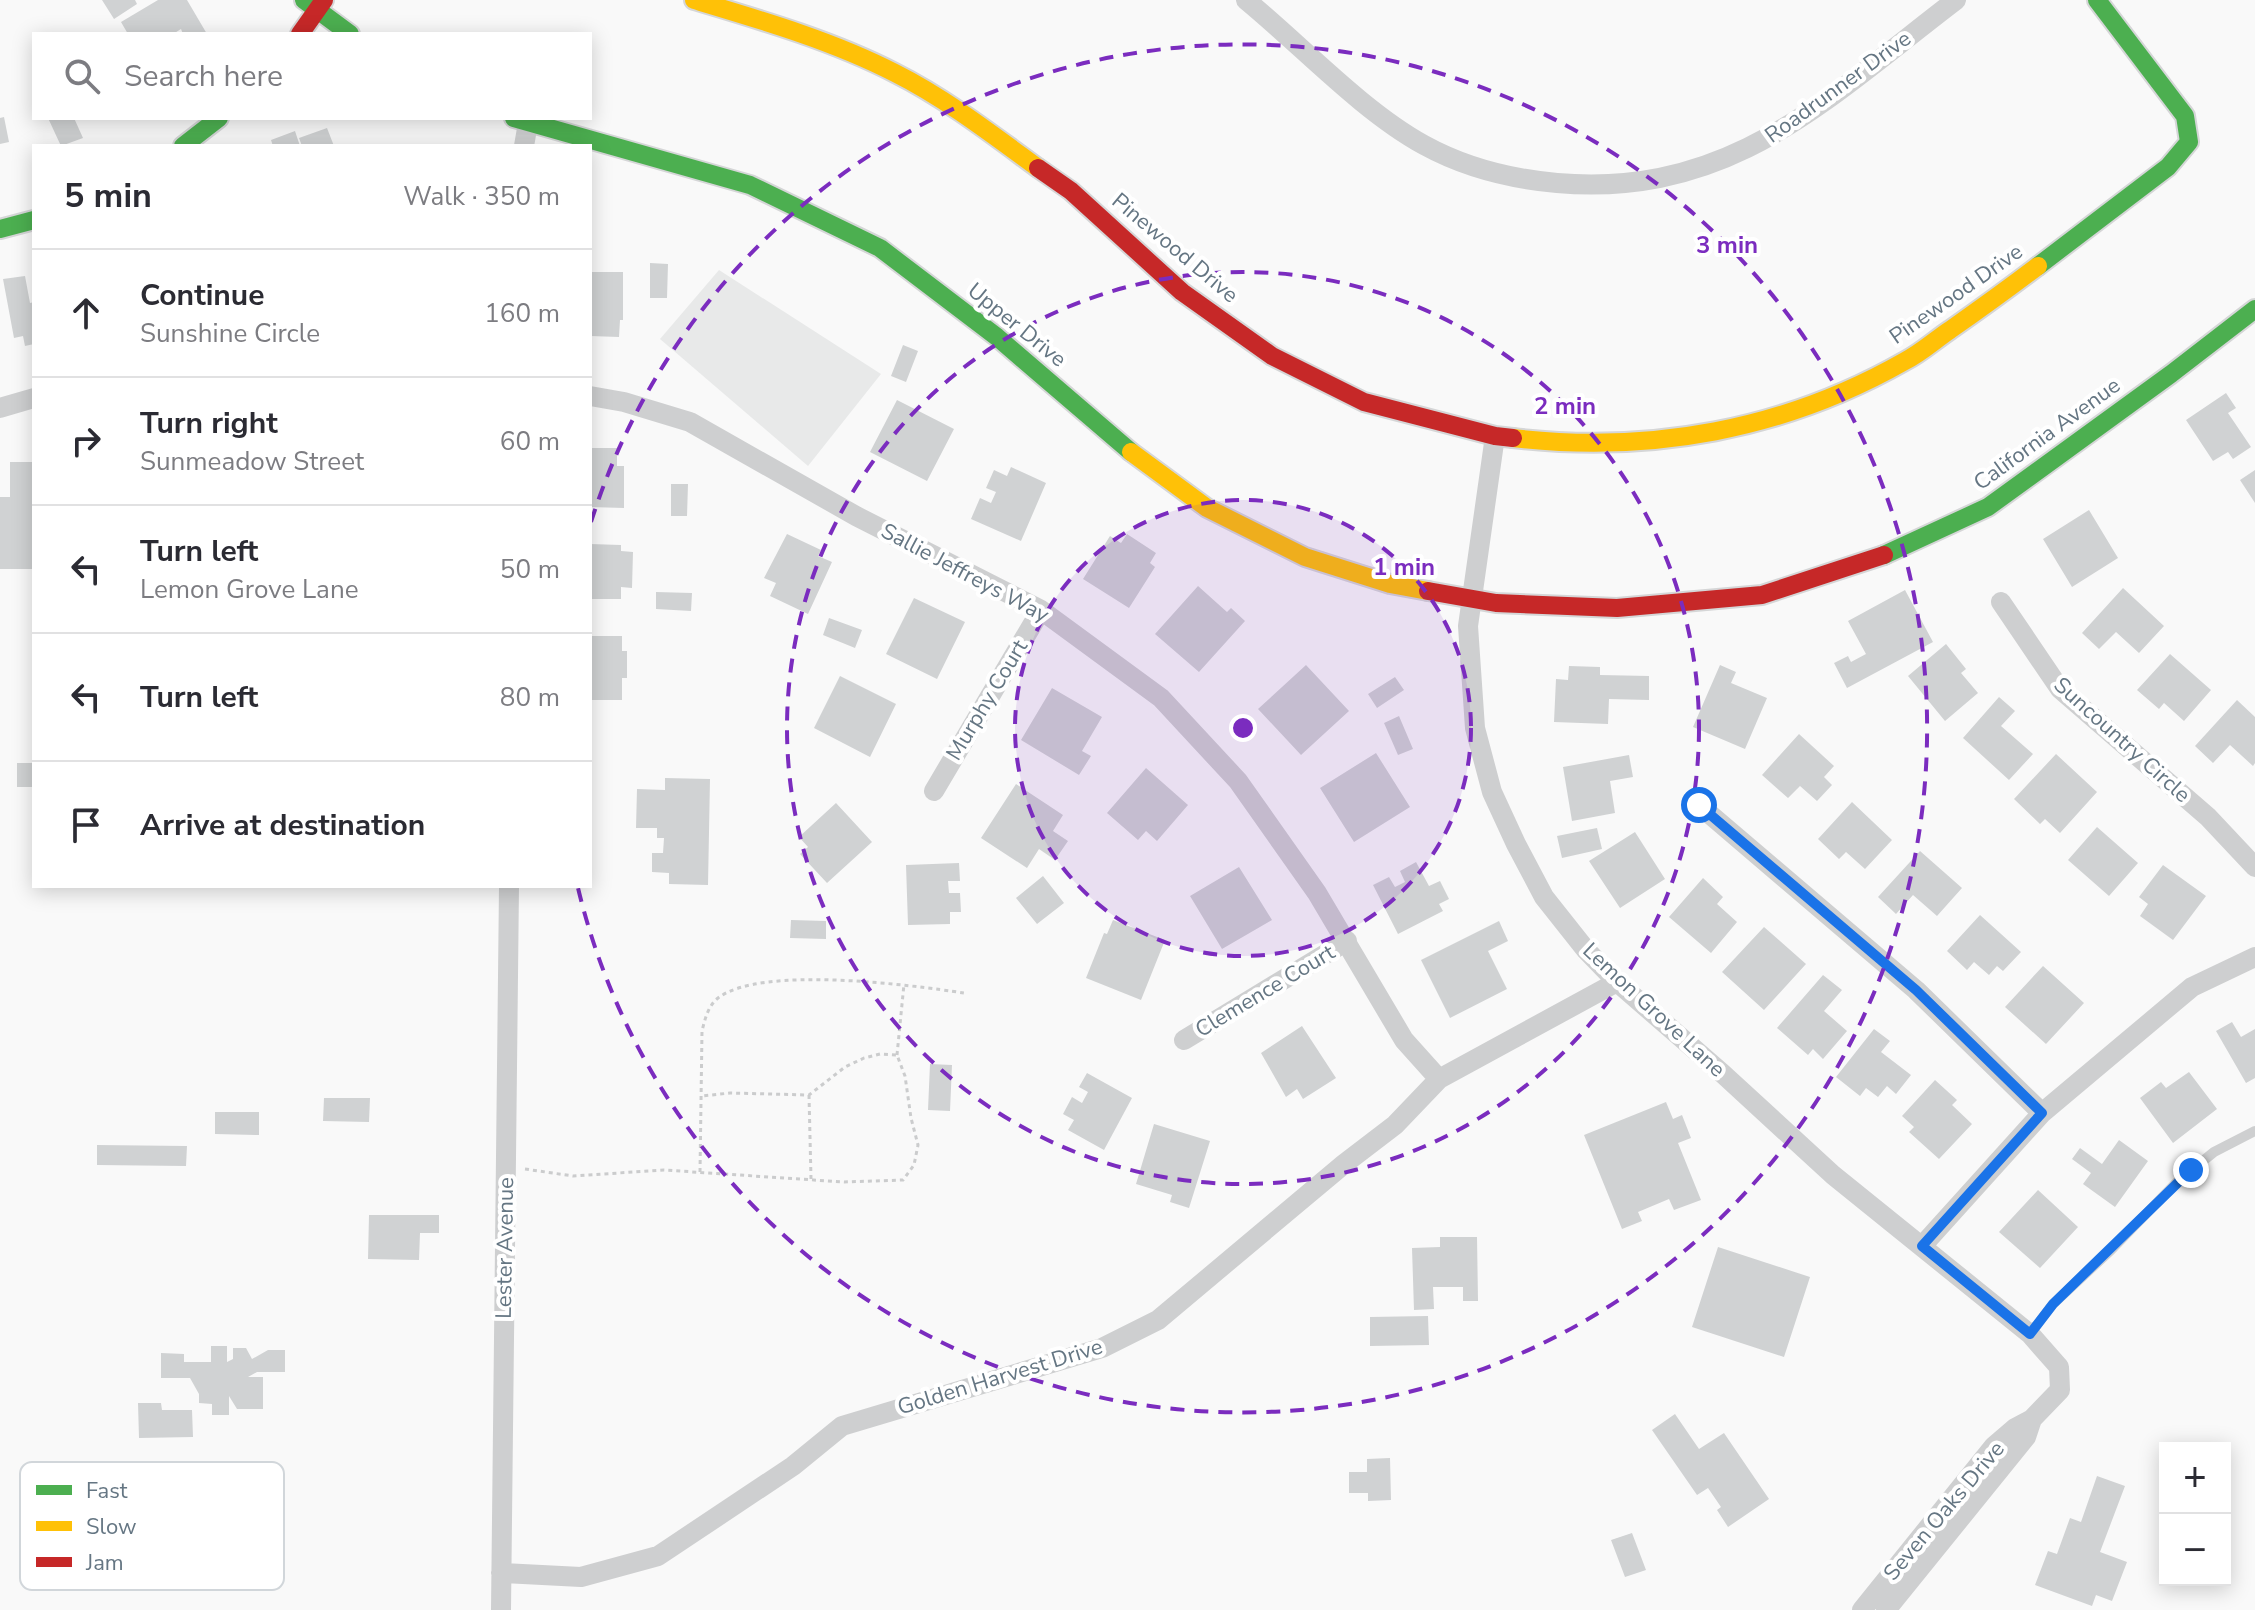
<!DOCTYPE html>
<html lang="en">
<head>
<meta charset="utf-8">
<style>
	body { margin:0; font-family:"Nunito Sans",sans-serif; background:#f2f2f3; color:#2b2b33 }
	.controls { position:absolute; right:24px; bottom:24px; display:grid; overflow:hidden; border-radius:0px; box-shadow:0 4px 20px #0003 }
	.controls button { width:72px; height:72px; display:grid; place-items:center; padding:0; border:0; border-bottom:2px solid #e1e1e2; background:#fff; color:#2b2b33; font:40px sans-serif }
	.stop { position:absolute; width:24px; height:24px; margin:-18px; border:6px solid #1a73e8; border-radius:50%; background:#fff }
	.stop.end { background:#1a73e8; border-color:#fff; box-shadow:0 2px 8px #0008 }
	.list { margin:0; padding:0; list-style:none }
	h2 { display:flex; justify-content:space-between; align-items:center; height:104px; margin:0; padding:0 32px; font-size:34px }
	h2 small { font-size:26px; font-weight:400; color:#7c7c81 }
	.list li { display:grid; grid-template-columns:52px 1fr auto; gap:24px; align-items:center; box-sizing:border-box; height:128px; padding:0 32px; border-top:2px solid #e1e1e2 }
	.list b { display:block; font-size:30px; white-space:nowrap }
	.list p { margin:0; font-size:26px; white-space:nowrap; color:#7c7c81 }
	.list em { font-size:26px; font-style:normal; color:#7c7c81 }
	.icon { flex:none; width:44px; height:44px; fill:none; stroke:currentColor; stroke-width:2; stroke-linecap:round; stroke-linejoin:round }
	.map { position:relative; flex:none; width:2255px; height:1610px; overflow:hidden }
	.search { position:absolute; background:#fff; box-shadow:0 4px 20px #0003; left:32px; top:32px; width:560px; height:88px; display:flex; align-items:center; gap:20px; box-sizing:border-box; padding:0 28px; border-radius:0px; color:#7c7c81; font-size:30px }
	.panel { position:absolute; background:#fff; box-shadow:0 4px 20px #0003; left:32px; top:144px; width:560px; height:744px; border-radius:0px }
	.map>svg:first-child { display:block }
	.built { fill:#e8e9e9 }
	.building { fill:#d0d2d3 }
	.lines { fill:none; stroke-linecap:round; stroke-linejoin:round }
	.fast-casing { stroke:#d5d6d7; stroke-width:22 }
	.slow-casing { stroke:#d5d6d7; stroke-width:22 }
	.jam-casing { stroke:#d5d6d7; stroke-width:22 }
	.path { stroke:#cbcccd; stroke-width:3; stroke-dasharray:4 4; stroke-linecap:butt }
	.lane { stroke:#cecfd0; stroke-width:10 }
	.street { stroke:#cecfd0; stroke-width:20 }
	.fast { stroke:#4caf50; stroke-width:18 }
	.slow { stroke:#ffc107; stroke-width:18 }
	.jam { stroke:#c62828; stroke-width:18 }
	.route { stroke:#1a73e8; stroke-width:10 }
	.ring { fill:none; stroke:#7b2cbf; stroke-width:4; stroke-dasharray:14 10 }
	.labels { text-anchor:middle; dominant-baseline:central; stroke-width:8; stroke-linejoin:round; paint-order:stroke }
	.street-label { font-size:22px; fill:#657683; stroke:#fff }
	.key { fill:#fff; stroke:#d1d6da; stroke-width:2 }
	.key-label { font-size:22px; fill:#657683 }
	.centre { fill:#7b2cbf; stroke:#fff; stroke-width:4 }
	.ring-label { font-size:24px; text-anchor:middle; font-weight:bold; fill:#7b2cbf; stroke:#fff; stroke-width:8; stroke-linejoin:round; paint-order:stroke }
</style>
</head>
<body>
<div class="map">
<svg width="2255" height="1610" viewBox="0 0 2255 1610">
	<rect width="100%" height="100%" fill="#f9f9f9"/>
	<path class="built" d="M719 270 881 374 808 466 660 339Z"/>
	<path class="building" d="M102 0H135L137 4 114 19Z
		M158 0H187L207 34H183L181 29 173 34H128L121 22Z
		M4 117 9 142 0 144V118Z
		M48 118H74L83 138 61 146Z
		M327 128 334 146H302L299 138Z
		M295 131 300 146H273L271 140Z
		M650 263 668 264 667 298H650Z
		M590 272H623V320H620L619 337 590 336Z
		M25 276 30 303 34 302V344L25 346 23 336 14 338 3 279Z
		M903 345 918 351 906 382 891 376Z
		M2226 393 2236 408 2228 413 2251 447 2233 459 2228 452 2213 461 2186 420Z
		M897 400 954 429 927 481 870 452Z
		M590 448H617V466H624V508L590 507Z
		M10 462H34V569H0V497H10Z
		M1011 467 1046 483 1021 541 971 519 980 498 991 503 996 492 986 488 994 470 1007 476Z
		M2255 470V503L2240 480Z
		M671 484H688L687 516H671Z
		M2089 510 2118 558 2072 587 2043 539Z
		M787 534 821 550 818 556 832 562 808 614 770 596 776 583 764 578Z
		M1127 534 1156 553 1150 563 1155 567 1129 608 1083 579 1110 536 1121 543Z
		M590 544 621 545V551L633 552 632 588 621 587V599H590Z
		M1198 586 1227 612 1231 608 1245 621 1199 672 1155 634Z
		M2123 588 2164 626 2139 653 2116 632 2099 649 2082 633Z
		M1905 590 1933 642 1847 688 1834 663 1848 656 1851 662 1866 654 1848 621Z
		M656 592 692 593 691 611 656 609Z
		M914 598 965 622 937 679 886 654Z
		M829 618 862 630 855 648 823 635Z
		M590 636H622V651H627V678H622V700H590Z
		M1946 644 1966 669 1961 673 1978 693 1945 721 1908 676Z
		M2170 654 2211 690 2184 721 2164 703 2159 709 2137 690Z
		M1306 665 1349 711 1301 755 1258 709Z
		M1720 665 1736 672 1731 683 1767 698 1745 749 1693 727Z
		M1569 666 1600 667V675L1649 676V700L1609 699 1608 724 1554 722 1556 679 1568 680Z
		M840 676 896 704 870 757 814 728Z
		M1395 677 1404 690 1377 708 1368 694Z
		M1052 688 1102 717 1082 751 1091 756 1079 775 1021 740Z
		M1999 697 2015 711 2001 726 2033 754 2009 780 1963 738Z
		M2237 700 2255 717V763L2253 766 2230 745 2213 763 2195 746Z
		M1399 716 1413 749 1398 755 1384 723Z
		M1799 734 1834 766 1824 777 1832 785 1817 801 1800 786 1788 798 1762 775Z
		M1376 753 1410 807 1354 842 1320 788Z
		M2056 754 2097 792 2060 833 2045 819 2040 824 2014 799Z
		M1629 755 1633 777 1610 781 1615 813 1572 821 1563 767Z
		M17 763H34V787H17Z
		M1146 768 1188 805 1157 841 1146 831 1138 840 1107 813Z
		M665 778 710 779 708 885 669 884V873L652 872V853H663L664 838H657V828H636L637 789 665 790Z
		M1016 784 1063 815 1053 831 1068 841 1055 860 1039 849 1027 868 981 838Z
		M1852 802 1892 840 1865 869 1846 852 1839 859 1818 839Z
		M836 803 872 842 827 883 800 854 808 847 799 837Z
		M2097 827 2138 863 2109 896 2068 860Z
		M1597 828 1602 849 1562 858 1557 836Z
		M1635 832 1665 879 1620 908 1589 861Z
		M1920 851 1962 888 1937 916 1913 895 1896 914 1878 897Z
		M1416 862 1429 886 1440 881 1449 899 1439 904 1443 911 1398 934 1373 885 1389 877 1395 887 1405 882 1400 871Z
		M959 863 960 881H948L949 893H960L961 912H950V924L908 925 906 865Z
		M2163 865 2206 896 2173 940 2140 916 2148 904 2139 897Z
		M1239 867 1272 920 1222 949 1190 896Z
		M1043 876 1064 903 1037 924 1016 898Z
		M1703 878 1723 897 1717 904 1737 922 1711 953 1669 917Z
		M1980 915 2021 952 2003 971 1997 966 1989 975 1974 962 1967 970 1947 951Z
		M791 920 826 921V939L790 938Z
		M1113 920 1165 940 1141 1000 1086 978 1104 933 1107 934Z
		M1499 921 1508 941 1488 951 1507 989 1450 1018 1421 960Z
		M1764 927 1806 964 1764 1010 1722 972Z
		M2043 966 2084 1003 2046 1044 2005 1007Z
		M1823 975 1842 990 1824 1011 1847 1031 1823 1059 1813 1049 1808 1055 1777 1028Z
		M2232 1022 2241 1037 2255 1029V1078L2246 1083 2216 1031Z
		M1302 1026 1336 1078 1303 1099 1297 1089 1286 1097 1261 1053Z
		M1874 1029 1890 1041 1881 1052 1911 1075 1896 1094 1887 1086 1878 1097 1866 1088 1860 1096 1836 1077Z
		M930 1064 952 1065 950 1111 928 1110Z
		M2189 1072 2217 1109 2173 1143 2140 1098 2161 1082 2166 1088Z
		M1087 1073 1132 1098 1104 1150 1068 1130 1074 1120 1063 1114 1072 1097 1082 1103 1088 1092 1079 1087Z
		M1935 1080 1957 1100 1952 1105 1972 1124 1939 1159 1909 1132 1914 1127 1902 1116Z
		M324 1098H370L369 1122 323 1121Z
		M1666 1102 1673 1119 1682 1115 1691 1138 1678 1143 1701 1200 1674 1210 1669 1199 1638 1212 1642 1221 1622 1229 1584 1135Z
		M215 1112H259V1135L215 1134Z
		M1154 1124 1210 1141 1189 1208 1170 1202 1172 1195 1136 1184Z
		M2119 1140 2148 1161 2115 1207 2083 1184 2091 1173 2072 1159 2080 1148 2102 1164Z
		M97 1145 187 1146 186 1166 97 1165Z
		M2038 1190 2078 1227 2040 1268 1999 1232Z
		M369 1215H439V1233H420L419 1260 368 1259Z
		M1440 1237H1477L1478 1301H1463V1287H1433L1434 1309 1414 1310 1412 1248 1440 1247Z
		M1718 1247 1810 1277 1784 1357 1692 1327Z
		M1428 1316 1429 1345 1370 1346V1317Z
		M211 1346H227V1362L233 1359V1348H246L252 1359 268 1350H285V1372H257L248 1377H263V1409H237L229 1396V1415H212V1404L199 1403V1394L190 1378H161V1353L184 1354V1362H211Z
		M138 1403H161L162 1410H192L193 1437 139 1438Z
		M1675 1414 1699 1449 1724 1433 1769 1499 1728 1527 1717 1510 1721 1507 1708 1488 1697 1495 1652 1430Z
		M1390 1458 1391 1500 1368 1501V1493H1349V1472H1367V1459Z
		M2097 1476 2125 1486 2100 1552 2127 1562 2112 1601 2096 1595 2092 1606 2035 1585 2048 1551 2057 1554 2070 1518 2081 1522Z
		M1632 1533 1646 1570 1625 1577 1611 1540Z"/>
	<g class="lines">
		<defs>
			<path id="fast" d="M304 0 350 34
				M514 118 750 185 880 248 997 337 1131 452
				M183 146 219 118
				M0 229 34 220
				M2038 266 2168 167 2189 142 2185 116 2097 0
				M1884 555 1988 507 2171 374 2255 309"/>
			<path id="slow" d="M694 0C761 20 833 41 895 73 945 98 993 135 1038 168
				M1513 438C1650 454 1784 430 1905 361 1921 353 1935 340 1950 330 1980 309 2009 288 2038 266
				M1131 452 1207 508 1305 557 1390 584 1428 591"/>
			<path id="jam" d="M300 34 324 0
				M1038 168 1071 191 1182 292 1272 356 1364 402 1495 436 1513 438
				M1428 591 1496 603 1617 608 1762 595 1884 555"/>
		</defs>
		<use href="#fast" class="fast-casing"/>
		<use href="#slow" class="slow-casing"/>
		<use href="#jam" class="jam-casing"/>
		<path class="path" d="M897 1055 904 984
			M809 1095 811 1179
			M525 1169 573 1176 664 1170 844 1182 903 1180 914 1165 918 1145 911 1118 905 1076 897 1055 880 1054 864 1058 845 1067 809 1095 730 1093 702 1096
			M700 1172 702 1031C705 1019 708 1006 718 998 761 965 911 985 964 993"/>
		<path class="lane" d="M2030 1334 2053 1304 2111 1250 2177 1182 2214 1152 2255 1131"/>
		<path class="street" d="M1246 0C1302 46 1362 111 1424 145 1464 167 1512 179 1557 183 1732 198 1827 98 1956 0
			M524 146 528 123
			M590 396 624 402 690 422 856 516 1041 610 1161 698 1238 781 1317 893 1404 1040 1439 1079
			M0 408 34 398
			M1495 436 1468 626 1475 728 1492 792 1516 844 1544 897 1586 950 1617 982 1723 1074 1833 1175 2030 1334 2059 1367 2060 1390 2032 1419 2015 1428 1994 1446 1862 1610
			M2001 602 2060 689 2208 817 2255 867
			M934 791 1041 610
			M1699 805 1916 990 2042 1113
			M1184 1040 1347 941
			M1922 1246 2042 1113 2192 987 2255 957
			M501 1573 581 1577 658 1556 793 1466 842 1426 1102 1348 1158 1320 1344 1164 1395 1125 1439 1079 1617 982
			M501 1610 509 886
			M1886 1610 2026 1437 2032 1419"/>
		<use href="#fast" class="fast"/>
		<use href="#slow" class="slow"/>
		<use href="#jam" class="jam"/>
	</g>
	<g class="lines">
		<path class="route" d="M1699 805 1916 990 2042 1113 1922 1246 2030 1334 2053 1304 2191 1170"/>
	</g>
	<circle cx="1243" cy="728" r="228" fill="#7b2cbf" fill-opacity=".12"/>
	<g class="ring">
		<circle cx="1243" cy="728" r="228"/>
		<circle cx="1243" cy="728" r="456"/>
		<path d="M591 522A684 684 0 1 1 578 888"/>
	</g>
	<g class="labels">
		<g class="street-label">
			<text transform="translate(1838 87) rotate(-36)">Roadrunner Drive</text>
			<text transform="translate(1175 248) rotate(40)">Pinewood Drive</text>
			<text transform="translate(1956 294) rotate(-35)">Pinewood Drive</text>
			<text transform="translate(1017 325) rotate(39)">Upper Drive</text>
			<text transform="translate(2047 434) rotate(-36)">California Avenue</text>
			<text transform="translate(965 573) rotate(28)">Sallie Jeffreys Way</text>
			<text transform="translate(987 700) rotate(-59)">Murphy Court</text>
			<text transform="translate(2122 740) rotate(42)">Suncountry Circle</text>
			<text transform="translate(1265 991) rotate(-31)">Clemence Court</text>
			<text transform="translate(1654 1010) rotate(43)">Lemon Grove Lane</text>
			<text transform="translate(505 1248) rotate(-89)">Lester Avenue</text>
			<text transform="translate(1000 1377) rotate(-17)">Golden Harvest Drive</text>
			<text transform="translate(1944 1511) rotate(-50)">Seven Oaks Drive</text>
		</g>
	</g>
	<rect x="20" y="1462" width="264" height="128" rx="12" class="key"/>
	<rect x="36" y="1485" width="36" height="10" fill="#4caf50"/>
	<rect x="36" y="1521" width="36" height="10" fill="#ffc107"/>
	<rect x="36" y="1557" width="36" height="10" fill="#c62828"/>
	<g class="key-label">
		<text x="86" y="1498">Fast</text>
		<text x="86" y="1534">Slow</text>
		<text x="86" y="1570">Jam</text>
	</g>
	<circle cx="1243" cy="728" r="12" class="centre"/>
	<g class="ring-label">
		<text x="1727" y="253">3 min</text>
		<text x="1565" y="414">2 min</text>
		<text x="1404" y="575">1 min</text>
	</g>
</svg>
<div class="controls">
<button>+</button>
<button>−</button>
</div>
<div class="stop" style="left:1699px;top:805px"></div>
<div class="stop end" style="left:2191px;top:1170px"></div>
<div class="search"><svg class="icon" aria-label="search" viewBox="0 0 24 24"><circle cx="10" cy="10" r="6"/><path d="M15 15l6 6"/></svg>Search here</div>
<section class="panel">
<h2>5 min<small>Walk · 350 m</small></h2>
<ul class="list">
<li><svg class="icon" aria-label="ahead" viewBox="0 0 24 24"><path d="M12 20V5M6 11l6-6 6 6"/></svg><div><b>Continue</b><p>Sunshine Circle</p></div><em>160 m</em></li>
<li><svg class="icon" aria-label="right" viewBox="0 0 24 24"><path d="M7 20v-9h11M14 6l5 5-5 5"/></svg><div><b>Turn right</b><p>Sunmeadow Street</p></div><em>60 m</em></li>
<li><svg class="icon" aria-label="left" viewBox="0 0 24 24"><path d="M17 20v-9H6M10 6l-5 5 5 5"/></svg><div><b>Turn left</b><p>Lemon Grove Lane</p></div><em>50 m</em></li>
<li><svg class="icon" aria-label="left" viewBox="0 0 24 24"><path d="M17 20v-9H6M10 6l-5 5 5 5"/></svg><div><b>Turn left</b></div><em>80 m</em></li>
<li><svg class="icon" aria-label="arrive" viewBox="0 0 24 24"><path d="M6 21V4h12l-3 4 3 4H6"/></svg><div><b>Arrive at destination</b></div></li>
</ul>
</section>
</div>
</body>
</html>
